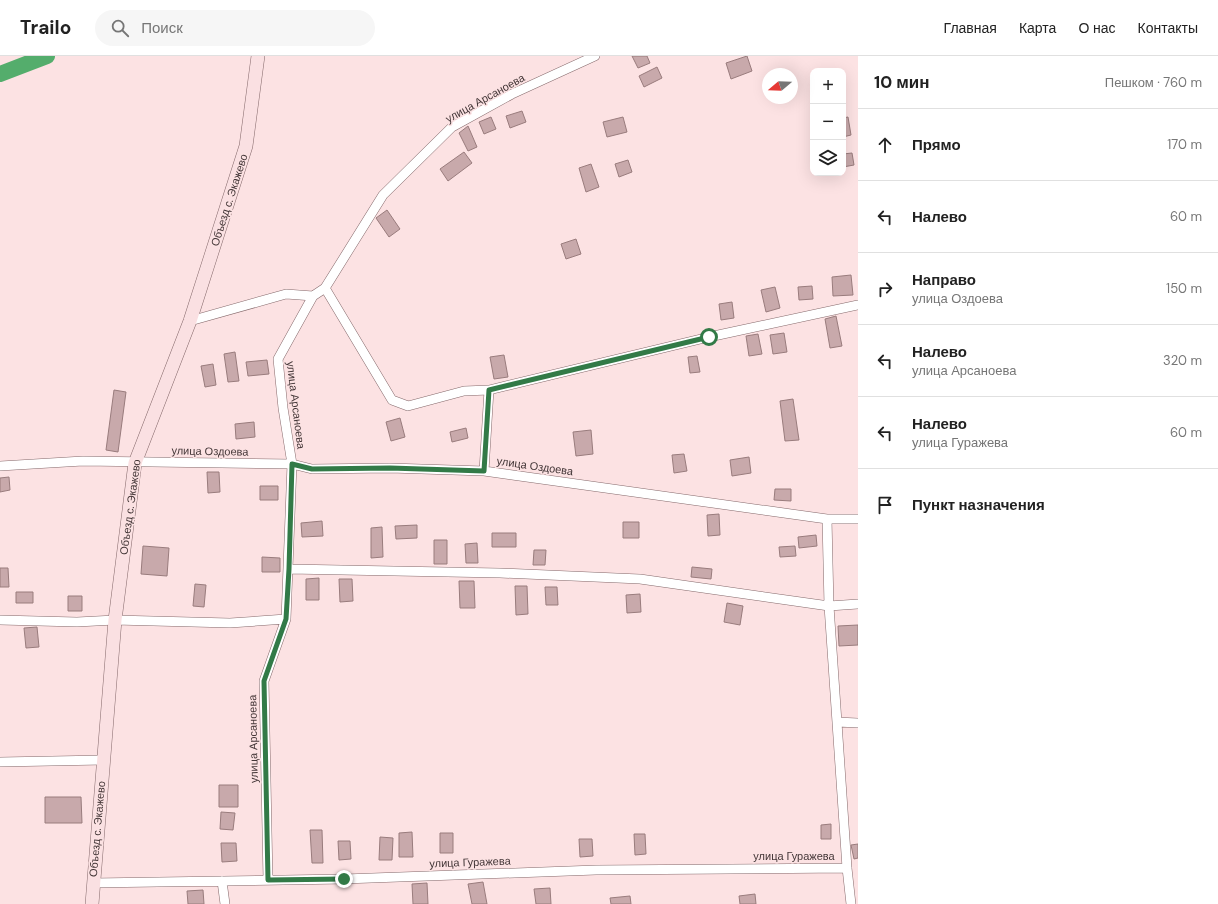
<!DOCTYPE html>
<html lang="ru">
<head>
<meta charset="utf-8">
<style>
	body { margin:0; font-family:"DM Sans",sans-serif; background:#f6f6f6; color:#222 }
	.controls { position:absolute; right:12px; top:12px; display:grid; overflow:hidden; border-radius:8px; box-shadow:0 4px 16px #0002 }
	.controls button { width:36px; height:36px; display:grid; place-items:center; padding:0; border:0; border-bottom:1px solid #e0e0e0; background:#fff; color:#222; font:20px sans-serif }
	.compass { position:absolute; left:762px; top:12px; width:36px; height:36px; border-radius:50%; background:#fff; box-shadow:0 4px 16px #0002; rotate:251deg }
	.stop { position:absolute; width:12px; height:12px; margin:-9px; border:3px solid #327a47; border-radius:50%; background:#fff }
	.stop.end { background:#327a47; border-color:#fff; box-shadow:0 1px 4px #0008 }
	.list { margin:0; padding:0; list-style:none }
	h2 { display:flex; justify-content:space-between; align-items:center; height:52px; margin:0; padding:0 16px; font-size:17px }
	h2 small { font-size:13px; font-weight:400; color:#767676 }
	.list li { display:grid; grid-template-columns:26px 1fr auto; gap:12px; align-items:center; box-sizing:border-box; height:72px; padding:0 16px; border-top:1px solid #e0e0e0 }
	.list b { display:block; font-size:15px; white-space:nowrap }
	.list p { margin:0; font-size:13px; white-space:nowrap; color:#767676 }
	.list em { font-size:13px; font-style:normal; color:#767676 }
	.icon { flex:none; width:22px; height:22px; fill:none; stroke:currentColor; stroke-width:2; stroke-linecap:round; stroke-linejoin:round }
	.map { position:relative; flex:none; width:858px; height:848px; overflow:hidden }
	header { display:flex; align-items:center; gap:24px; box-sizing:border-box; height:56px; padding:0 20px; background:#fff; border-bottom:1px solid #e0e0e0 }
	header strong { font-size:19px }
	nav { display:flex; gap:22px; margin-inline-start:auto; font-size:14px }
	.search { width:280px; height:36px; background:#f6f6f6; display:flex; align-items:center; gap:10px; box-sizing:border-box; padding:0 14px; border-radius:22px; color:#767676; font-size:15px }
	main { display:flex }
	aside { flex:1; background:#fff }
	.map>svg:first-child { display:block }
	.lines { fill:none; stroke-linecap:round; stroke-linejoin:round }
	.river { stroke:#54ad6c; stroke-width:16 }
	.building { fill:#c8a9ab; stroke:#997c7d }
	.street-casing { stroke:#85696b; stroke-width:10 }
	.secondary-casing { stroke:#85696b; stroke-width:14 }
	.street { stroke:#fff; stroke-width:9 }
	.secondary { stroke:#fae0e2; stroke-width:13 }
	.route { stroke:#327a47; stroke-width:5 }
	.labels { text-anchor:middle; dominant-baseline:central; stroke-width:3; stroke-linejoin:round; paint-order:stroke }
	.street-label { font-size:11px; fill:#433637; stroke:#fce2e3 }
</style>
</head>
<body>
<header>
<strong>Trailo</strong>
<div class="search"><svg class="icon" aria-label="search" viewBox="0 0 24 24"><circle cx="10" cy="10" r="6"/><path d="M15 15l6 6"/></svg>Поиск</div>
<nav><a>Главная</a><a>Карта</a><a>О нас</a><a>Контакты</a></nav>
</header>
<main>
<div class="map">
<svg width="858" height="848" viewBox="0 0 858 848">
	<rect width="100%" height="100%" fill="#fce2e3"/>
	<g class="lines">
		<path class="river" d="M0 18 47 0"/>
	</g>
	<path class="building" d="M632 0H647L650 7 638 12Z
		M747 0 752 15 731 23 726 7Z
		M657 11 662 22 644 31 639 20Z
		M522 55 526 66 510 72 506 60Z
		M491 61 496 73 484 78 479 66Z
		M623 61 627 76 607 81 603 66Z
		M848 61 851 79 843 81V62Z
		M468 70 477 91 468 95 459 77Z
		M464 96 472 107 448 125 440 113Z
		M852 97 854 109 843 111V98Z
		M628 104 632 116 619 121 615 108Z
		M591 108 599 131 586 136 579 112Z
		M387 154 400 173 389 181 376 162Z
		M576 183 581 198 566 203 561 188Z
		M851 219 853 239 833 240 832 221Z
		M812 230 813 243 799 244 798 231Z
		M775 231 780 252 766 256 761 234Z
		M732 246 734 262 721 264 719 248Z
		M836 260 842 290 830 292 825 263Z
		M784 277 787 296 773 298 770 279Z
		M758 278 762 298 749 300 746 280Z
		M235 296 239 325 228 326 224 298Z
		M504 299 508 321 494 323 490 301Z
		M697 300 700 316 690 317 688 301Z
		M267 304 269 318 248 320 246 306Z
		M213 308 216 329 205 331 201 310Z
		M114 334 126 336 118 396 106 394Z
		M793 343 799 384 785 385 780 345Z
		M400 362 405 381 391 385 386 366Z
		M254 366 255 381 236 383 235 368Z
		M466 372 468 382 452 386 450 376Z
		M591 374 593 398 576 400 573 376Z
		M684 398 687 415 674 417 672 399Z
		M749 401 751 417 732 420 730 404Z
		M207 416H219L220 436 208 437Z
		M9 421 10 434 0 436V422Z
		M260 430H278V444H260Z
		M775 433H791V445L774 444Z
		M719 458 720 479 708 480 707 459Z
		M322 465 323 480 302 481 301 467Z
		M623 466H639V482H623Z
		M417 469V482L396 483 395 470Z
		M382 471 383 501 371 502V472Z
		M492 477H516V491H492Z
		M816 479 817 490 799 492 798 481Z
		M434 484H447V508H434Z
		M477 487 478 507H466L465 488Z
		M143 490 169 492 167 520 141 518Z
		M795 490 796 500 780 501 779 491Z
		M534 494H546L545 509H533Z
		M262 501 280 502V516H262Z
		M692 511 712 513 711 523 691 521Z
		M0 512H8L9 531H0Z
		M319 522V544H306V523Z
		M339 523H352L353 545 340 546Z
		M459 525H474L475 552H460Z
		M195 528 206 529 204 551 193 550Z
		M515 530H527L528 558 516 559Z
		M545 531H557L558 549H546Z
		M16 536H33V547H16Z
		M640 538 641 556 627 557 626 539Z
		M68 540H82V555H68Z
		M727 547 743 550 740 569 724 566Z
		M858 569V589L839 590 838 570Z
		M37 571 39 591 26 592 24 572Z
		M219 729H238V751H219Z
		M45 741H81L82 767H45Z
		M221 756 235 757 233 774 220 773Z
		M831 768V783H821V769Z
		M310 774H322L323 807H312Z
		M412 776 413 801H399V777Z
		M440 777H453V797H440Z
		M634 778H645L646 798 635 799Z
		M380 781 393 782 392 804H379Z
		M579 783H592L593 800 580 801Z
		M338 785H350L351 803 339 804Z
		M221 787H236L237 805 222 806Z
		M858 788V802L854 803 851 789Z
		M483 826 487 848H472L468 828Z
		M427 827 428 848H413L412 828Z
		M550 832 551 848H536L534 833Z
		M203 834 204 848H188L187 835Z
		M755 838 756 848H740L739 840Z
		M630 840 631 848H611L610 842Z"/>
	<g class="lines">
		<defs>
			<path id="street" d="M325 232 392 344 408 350 464 335 489 334
				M190 265 286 238 313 240
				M0 410 83 405 292 408 312 413 390 412 484 415 827 463H858
				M484 415 489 334 709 281 858 249
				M827 463 829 550 847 812 851 848
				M289 513 500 517 640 523 829 550 858 548
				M0 564 77 566 115 564 230 567 286 563
				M837 666 858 667
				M0 706 103 704
				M268 824 264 625 286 563 292 408 283 352 278 303 313 240 325 232 383 139 452 71 512 38 595 0
				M222 825 225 848
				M93 827 344 823 596 814 847 812"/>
			<path id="secondary" d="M92 848 115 564 135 407 190 265 246 90 258 0"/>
		</defs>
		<use href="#street" class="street-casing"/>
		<use href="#secondary" class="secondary-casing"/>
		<use href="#street" class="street"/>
		<use href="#secondary" class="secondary"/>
	</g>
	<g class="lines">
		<path class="route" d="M344 823 268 824 264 625 286 563 289 513 292 408 312 413 390 412 484 415 489 334 709 281"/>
	</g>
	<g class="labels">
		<g class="street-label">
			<text transform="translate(485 42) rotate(-29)">улица Арсаноева</text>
			<text transform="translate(229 144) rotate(-72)">Объезд с. Экажево</text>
			<text transform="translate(296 349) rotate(83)">улица Арсаноева</text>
			<text transform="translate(210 395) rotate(1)">улица Оздоева</text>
			<text transform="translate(535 410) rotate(8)">улица Оздоева</text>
			<text transform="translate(130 451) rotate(-82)">Объезд с. Экажево</text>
			<text transform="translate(253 683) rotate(-91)">улица Арсаноева</text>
			<text transform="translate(97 773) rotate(-85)">Объезд с. Экажево</text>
			<text x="794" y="800">улица Гуражева</text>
			<text transform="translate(470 806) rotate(-2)">улица Гуражева</text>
		</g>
	</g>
</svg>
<div class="controls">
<button>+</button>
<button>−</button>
<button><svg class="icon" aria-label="layers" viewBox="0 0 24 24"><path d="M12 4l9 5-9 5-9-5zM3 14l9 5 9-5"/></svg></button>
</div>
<svg class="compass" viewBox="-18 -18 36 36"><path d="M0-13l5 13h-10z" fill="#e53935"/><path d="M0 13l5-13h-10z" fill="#767676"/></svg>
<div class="stop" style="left:709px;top:281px"></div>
<div class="stop end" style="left:344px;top:823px"></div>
</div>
<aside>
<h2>10 мин<small>Пешком · 760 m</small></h2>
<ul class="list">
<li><svg class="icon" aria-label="ahead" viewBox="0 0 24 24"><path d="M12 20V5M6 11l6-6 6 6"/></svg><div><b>Прямо</b></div><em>170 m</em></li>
<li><svg class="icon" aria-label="left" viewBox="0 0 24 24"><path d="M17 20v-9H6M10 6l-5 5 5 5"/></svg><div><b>Налево</b></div><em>60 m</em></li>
<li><svg class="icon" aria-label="right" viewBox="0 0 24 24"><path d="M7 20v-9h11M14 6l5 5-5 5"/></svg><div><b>Направо</b><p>улица Оздоева</p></div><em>150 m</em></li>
<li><svg class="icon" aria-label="left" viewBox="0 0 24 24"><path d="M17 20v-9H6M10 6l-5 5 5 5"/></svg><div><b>Налево</b><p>улица Арсаноева</p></div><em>320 m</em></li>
<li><svg class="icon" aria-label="left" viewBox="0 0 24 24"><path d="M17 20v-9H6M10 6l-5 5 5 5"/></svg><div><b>Налево</b><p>улица Гуражева</p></div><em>60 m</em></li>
<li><svg class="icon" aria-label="arrive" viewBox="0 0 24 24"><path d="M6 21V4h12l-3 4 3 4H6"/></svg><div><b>Пункт назначения</b></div></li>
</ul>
</aside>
</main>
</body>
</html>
